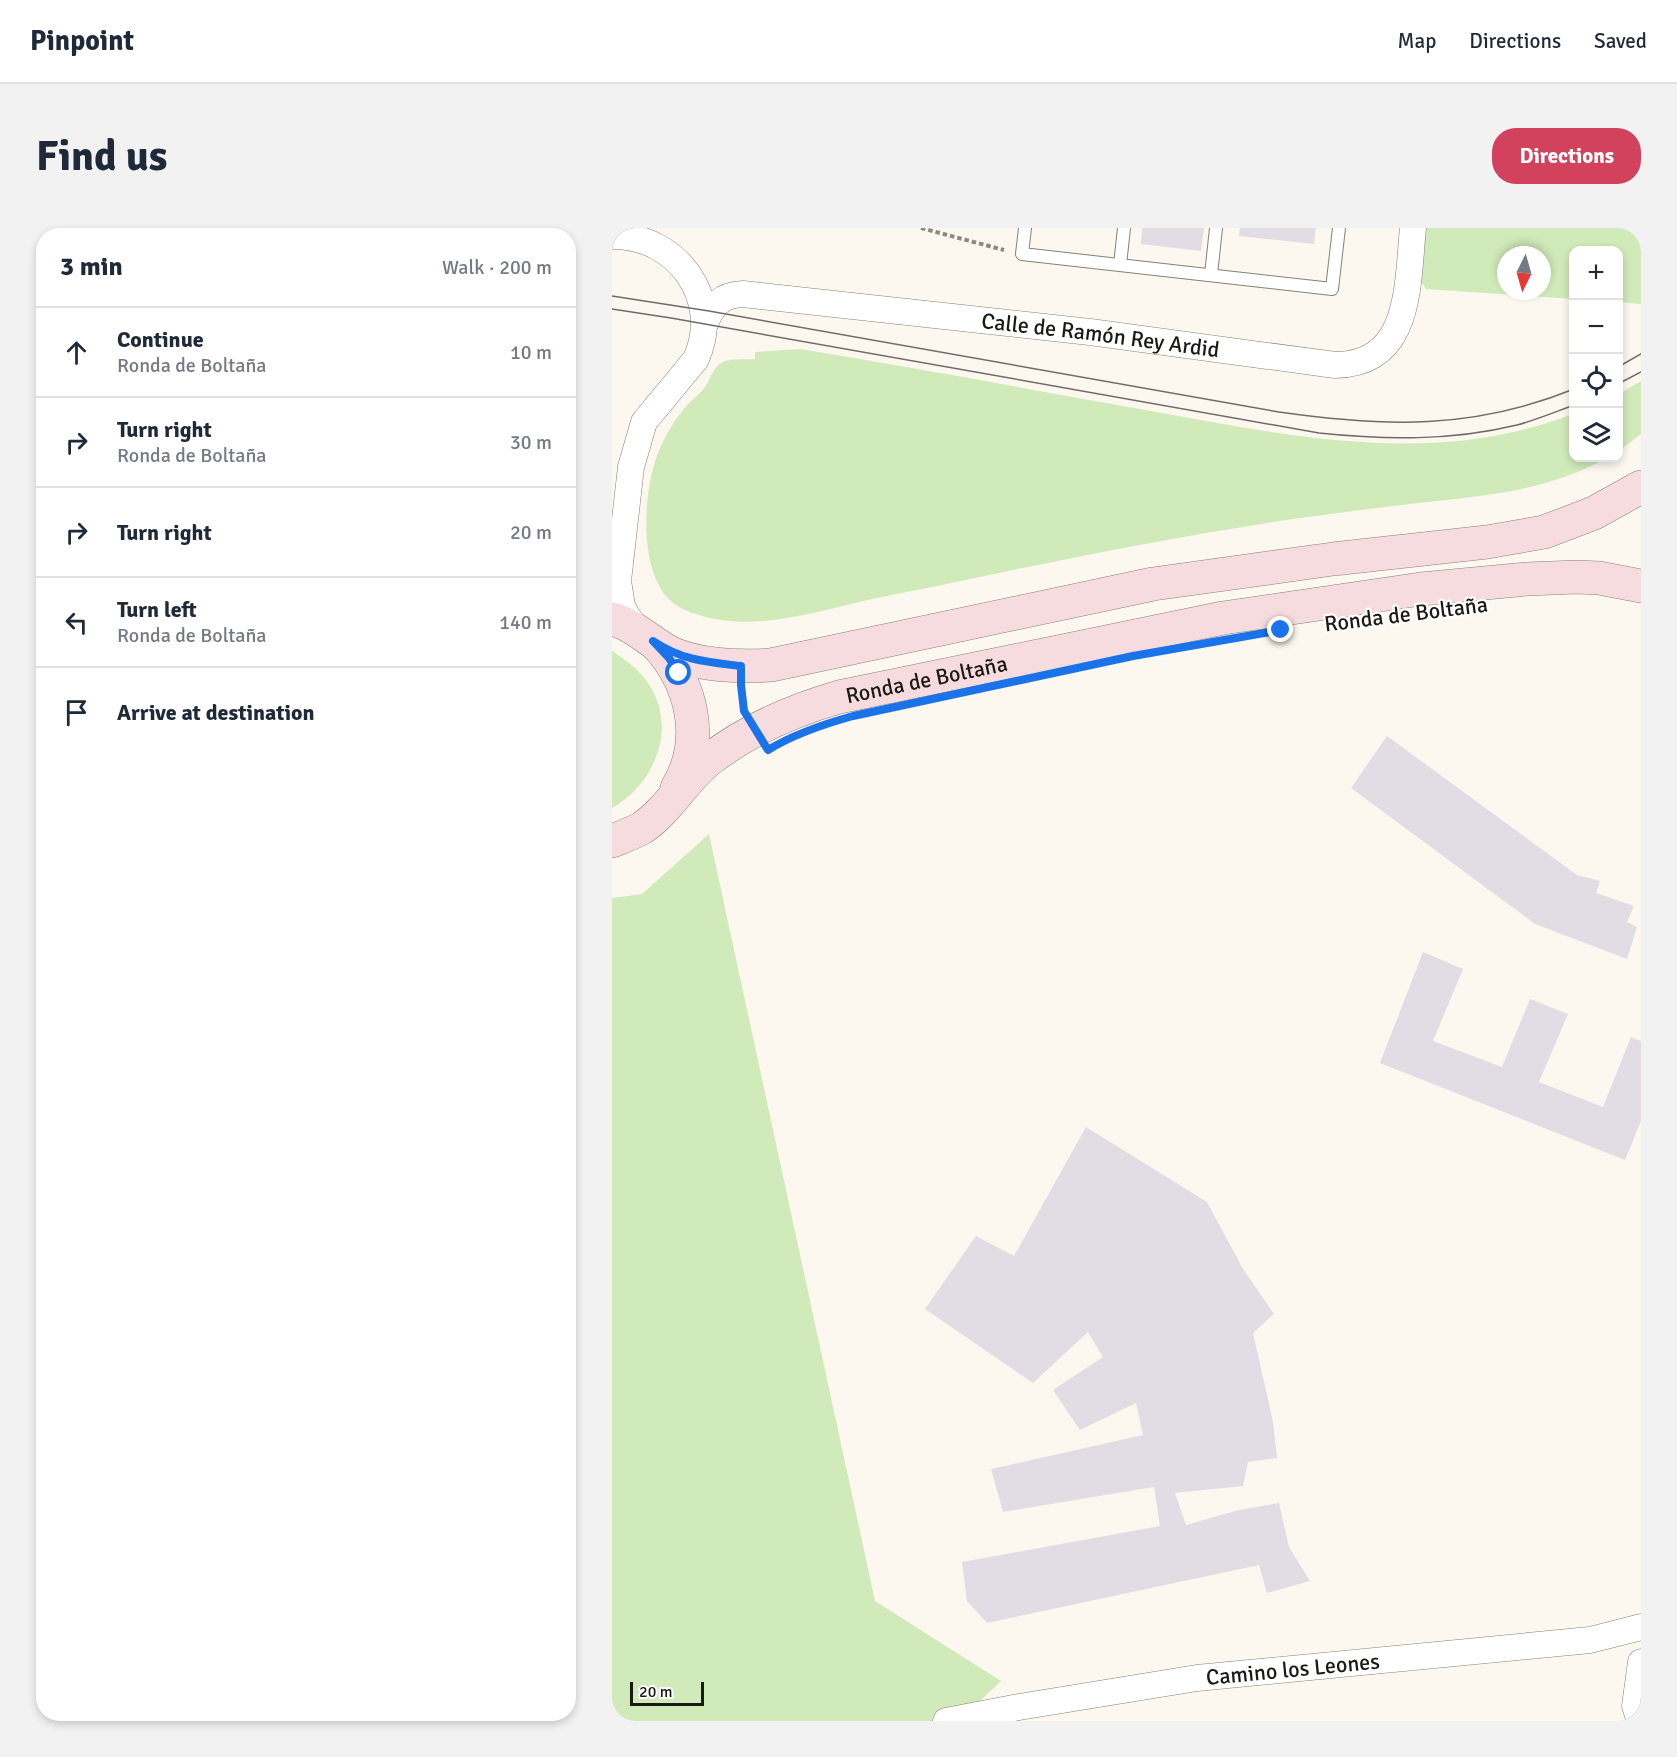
<!DOCTYPE html>
<html lang="en">
<head>
<meta charset="utf-8">
<style>
	body { margin:0; font-family:Signika,sans-serif; background:#f2f2f3; color:#1f2937 }
	.controls { position:absolute; right:18px; top:18px; display:grid; overflow:hidden; border-radius:12px; box-shadow:0 3px 9px #0003 }
	.controls button { width:54px; height:54px; display:grid; place-items:center; padding:0; border:0; border-bottom:2px solid #e0e1e3; background:#fff; color:#1f2937; font:30px sans-serif }
	.compass { position:absolute; left:885px; top:18px; width:54px; height:54px; border-radius:50%; background:#fff; box-shadow:0 3px 9px #0003; rotate:185deg }
	.scale { position:absolute; left:18px; bottom:15px; width:74px; box-sizing:border-box; padding-left:6px; border:3px solid #1b1916; border-top:0; font-size:16px; line-height:21px; white-space:nowrap; color:#1b1916; -webkit-text-stroke:4px #fff; paint-order:stroke }
	.stop { position:absolute; width:18px; height:18px; margin:-14px; border:4px solid #1a73e8; border-radius:50%; background:#fff }
	.stop.end { background:#1a73e8; border-color:#fff; box-shadow:0 2px 6px #0008 }
	.list { margin:0; padding:0; list-style:none }
	h2 { display:flex; justify-content:space-between; align-items:center; height:78px; margin:0; padding:0 24px; font-size:26px }
	h2 small { font-size:20px; font-weight:400; color:#747a83 }
	.list li { display:grid; grid-template-columns:39px 1fr auto; gap:18px; align-items:center; box-sizing:border-box; height:90px; padding:0 24px; border-top:2px solid #e0e1e3 }
	.list b { display:block; font-size:22px; white-space:nowrap }
	.list p { margin:0; font-size:20px; white-space:nowrap; color:#747a83 }
	.list em { font-size:20px; font-style:normal; color:#747a83 }
	.icon { flex:none; width:33px; height:33px; fill:none; stroke:currentColor; stroke-width:2; stroke-linecap:round; stroke-linejoin:round }
	.map { position:relative; flex:none; width:1029px; height:1493px; overflow:hidden; border-radius:24px }
	header { display:flex; align-items:center; gap:36px; box-sizing:border-box; height:84px; padding:0 30px; background:#fff; border-bottom:2px solid #e0e1e3 }
	header strong { font-size:28px }
	nav { display:flex; gap:33px; margin-inline-start:auto; font-size:21px }
	.intro { display:flex; align-items:center; justify-content:space-between; box-sizing:border-box; height:144px; padding:0 36px }
	h1 { margin:0; font-size:42px }
	.button { padding:15px 27px; border-radius:24px; background:#d2425d; color:#fff; font-size:21px; font-weight:700 }
	main { display:flex; gap:36px; padding:0 36px }
	aside { flex:1; background:#fff; border-radius:24px; box-shadow:0 3px 9px #0003 }
	.map>svg:first-child { display:block }
	.green { fill:#d1eab9; fill-rule:evenodd }
	.building { fill:#e2dce5 }
	.lines { fill:none; stroke-linecap:round; stroke-linejoin:round }
	.lane-casing { stroke:#858179; stroke-width:14 }
	.street-casing { stroke:#858179; stroke-width:27 }
	.secondary-casing { stroke:#858179; stroke-width:34 }
	.path { stroke:#8c8882; stroke-width:4; stroke-dasharray:4.5 3; stroke-linecap:butt }
	.lane { stroke:#fff; stroke-width:12 }
	.street { stroke:#fff; stroke-width:26 }
	.secondary { stroke:#f6dcdf; stroke-width:33 }
	.tram { stroke:#6f6c67; stroke-width:1.5 }
	.route { stroke:#1a73e8; stroke-width:8 }
	.labels { text-anchor:middle; dominant-baseline:central; stroke-width:4.5; stroke-linejoin:round; paint-order:stroke }
	.street-label { font-size:22px; fill:#1b1916; stroke:#fff }
</style>
</head>
<body>
<header>
<strong>Pinpoint</strong>
<nav><a>Map</a><a>Directions</a><a>Saved</a></nav>
</header>
<div class="intro"><h1>Find us</h1><a class="button">Directions</a></div>
<main>
<aside>
<h2>3 min<small>Walk · 200 m</small></h2>
<ul class="list">
<li><svg class="icon" aria-label="ahead" viewBox="0 0 24 24"><path d="M12 20V5M6 11l6-6 6 6"/></svg><div><b>Continue</b><p>Ronda de Boltaña</p></div><em>10 m</em></li>
<li><svg class="icon" aria-label="right" viewBox="0 0 24 24"><path d="M7 20v-9h11M14 6l5 5-5 5"/></svg><div><b>Turn right</b><p>Ronda de Boltaña</p></div><em>30 m</em></li>
<li><svg class="icon" aria-label="right" viewBox="0 0 24 24"><path d="M7 20v-9h11M14 6l5 5-5 5"/></svg><div><b>Turn right</b></div><em>20 m</em></li>
<li><svg class="icon" aria-label="left" viewBox="0 0 24 24"><path d="M17 20v-9H6M10 6l-5 5 5 5"/></svg><div><b>Turn left</b><p>Ronda de Boltaña</p></div><em>140 m</em></li>
<li><svg class="icon" aria-label="arrive" viewBox="0 0 24 24"><path d="M6 21V4h12l-3 4 3 4H6"/></svg><div><b>Arrive at destination</b></div></li>
</ul>
</aside>
<div class="map">
<svg width="1029" height="1493" viewBox="0 0 1029 1493">
	<rect width="100%" height="100%" fill="#fdf8ef"/>
	<path class="green" d="M808 0H1029V76L1007 74 1006 22H962L961 71 814 61 803 45ZM894 27H930V63H894Z
		M188 121C301 139 414 161 528 181 674 207 818 241 961 186L962 230H995C932 264 875 267 806 275 762 280 718 286 674 292 555 310 437 334 320 359 289 365 258 371 227 379 180 390 131 402 84 386 70 382 56 374 49 361 27 325 32 257 48 220 55 204 64 190 75 177 81 171 88 166 93 159 99 151 101 138 111 134 120 130 133 132 143 131V124Z
		M1029 153V206L1007 223V166Z
		M0 423C17 434 33 446 42 465 63 509 39 558 0 580Z
		M97 606 263 1373 389 1453 347 1493H0V670L30 666Z"/>
	<path class="building" d="M530 0H592L589 23 529 16Z
		M628 0H704L702 16 627 8Z
		M775 508 965 647 988 653 984 665 1022 678 1015 694 1025 699 1015 731 923 696 739 560Z
		M811 724 851 741 821 813 890 839 918 771 956 786 927 854 991 879 1019 809 1029 813V893L1013 932 768 835Z
		M474 899 595 974 631 1041 662 1086 641 1105 661 1194 665 1230 636 1234 631 1258 563 1265 574 1297 627 1282 667 1275 677 1319 698 1353 655 1365 647 1337 375 1395 355 1373 350 1334 548 1298 542 1259 391 1284 379 1241 531 1207 524 1175 468 1202 441 1162 491 1129 476 1104 421 1155 313 1081 364 1008 402 1028Z"/>
	<g class="lines">
		<defs>
			<path id="lane" d="M413 0 410 26 720 61 727 0
				M508 37 512 0
				M599 47 604 0"/>
			<g id="street">
				<path d="M0 8C65 7 111 71 84 131L32 194 19 239 6 353 10 378 15 388 26 402"/>
				<path id="s1" d="M93 96C100 77 109 67 131 66L478 104 723 137C800 136 795 57 801 0"/>
				<path id="s2" d="M334 1493 407 1479 585 1450 978 1412 1029 1399"/>
				<path d="M1028 1493 1023 1478 1029 1434"/>
			</g>
			<g id="secondary">
				<path d="M0 391C22 397 37 413 57 424 85 438 129 439 159 437L541 356 721 331 875 314 932 304 982 285 1029 259"/>
				<path d="M45 417C80 456 94 512 65 560"/>
				<path id="s3" d="M0 613C10 609 21 605 30 600 57 582 73 550 98 531 136 502 182 482 227 469L611 390 809 361 915 351 965 349 987 350 1029 358"/>
			</g>
		</defs>
		<use href="#lane" class="lane-casing"/>
		<use href="#street" class="street-casing"/>
		<use href="#secondary" class="secondary-casing"/>
		<path class="path" d="M309 0 392 22"/>
		<use href="#lane" class="lane"/>
		<use href="#street" class="street"/>
		<use href="#secondary" class="secondary"/>
		<path class="tram" d="M0 68 97 83 667 184C772 199 861 202 962 161
			M0 81 59 90 707 205C774 212 839 213 905 197 924 192 943 184 962 177
			M1006 139 1029 126
			M1006 156 1029 144"/>
	</g>
	<g class="lines">
		<path class="route" d="M67 445 57 430 41 413C71 433 96 434 129 438V457L132 483 156 522C182 506 212 496 241 488L521 428 669 402"/>
	</g>
	<g class="labels">
		<g class="street-label">
			<text stroke="none"><textPath href="#s1" startOffset="412">Calle de Ramón Rey Ardid</textPath></text>
			<text transform="translate(794 386) rotate(-7)">Ronda de Boltaña</text>
			<text stroke="none"><textPath href="#s3" startOffset="363">Ronda de Boltaña</textPath></text>
			<text stroke="none"><textPath href="#s2" startOffset="351">Camino los Leones</textPath></text>
		</g>
	</g>
</svg>
<div class="controls">
<button>+</button>
<button>−</button>
<button><svg class="icon" aria-label="locate" viewBox="0 0 24 24"><circle cx="12" cy="12" r="6"/><path d="M12 2v4M12 18v4M2 12h4M18 12h4"/></svg></button>
<button><svg class="icon" aria-label="layers" viewBox="0 0 24 24"><path d="M12 4l9 5-9 5-9-5zM3 14l9 5 9-5"/></svg></button>
</div>
<svg class="compass" viewBox="-18 -18 36 36"><path d="M0-13l5 13h-10z" fill="#e53935"/><path d="M0 13l5-13h-10z" fill="#747a83"/></svg>
<div class="scale">20 m</div>
<div class="stop" style="left:67px;top:445px"></div>
<div class="stop end" style="left:669px;top:402px"></div>
</div>
</main>
</body>
</html>
